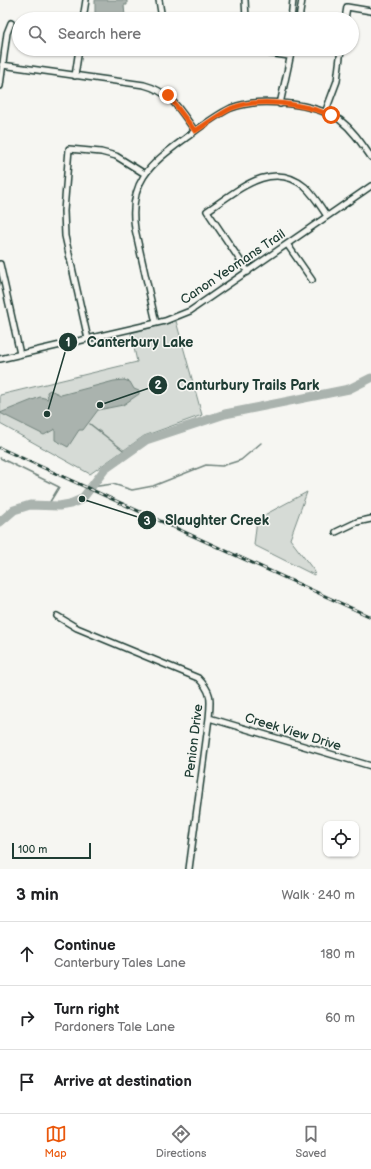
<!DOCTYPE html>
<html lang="en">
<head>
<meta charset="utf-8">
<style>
	body { margin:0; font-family:"Balsamiq Sans",sans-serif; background:#f6f6f6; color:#202124 }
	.controls { position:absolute; right:12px; bottom:12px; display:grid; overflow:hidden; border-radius:8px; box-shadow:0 1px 3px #0004 }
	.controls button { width:36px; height:36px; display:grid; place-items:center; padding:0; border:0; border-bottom:1px solid #e0e0e0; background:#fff; color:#202124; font:20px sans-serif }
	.scale { position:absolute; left:12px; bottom:10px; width:79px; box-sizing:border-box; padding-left:4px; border:2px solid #1f3d34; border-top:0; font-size:11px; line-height:14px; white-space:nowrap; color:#1f3d34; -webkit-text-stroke:3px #f6f6f2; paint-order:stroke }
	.stop { position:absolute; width:12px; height:12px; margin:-9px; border:3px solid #ea580c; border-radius:50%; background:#fff }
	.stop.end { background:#ea580c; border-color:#fff; box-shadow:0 1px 4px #0008 }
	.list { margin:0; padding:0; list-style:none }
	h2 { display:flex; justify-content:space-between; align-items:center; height:52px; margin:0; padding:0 16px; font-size:17px }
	h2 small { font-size:13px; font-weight:400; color:#757577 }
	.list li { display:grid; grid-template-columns:26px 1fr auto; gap:12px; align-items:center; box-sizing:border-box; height:64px; padding:0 16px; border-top:1px solid #e0e0e0 }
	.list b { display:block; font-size:15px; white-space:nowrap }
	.list p { margin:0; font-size:13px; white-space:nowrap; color:#757577 }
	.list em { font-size:13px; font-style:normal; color:#757577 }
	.icon { flex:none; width:22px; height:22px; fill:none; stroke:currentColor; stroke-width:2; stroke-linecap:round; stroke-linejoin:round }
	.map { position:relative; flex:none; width:371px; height:869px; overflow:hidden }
	.search { position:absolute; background:#fff; box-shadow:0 1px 3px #0004; left:12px; right:12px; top:12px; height:44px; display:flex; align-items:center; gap:10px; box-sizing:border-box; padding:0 14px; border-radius:22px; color:#757577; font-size:15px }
	.sheet { height:244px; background:#fff }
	nav { display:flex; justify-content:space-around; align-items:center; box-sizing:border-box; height:56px; border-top:1px solid #e0e0e0; background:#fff; font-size:11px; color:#757577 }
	nav a { display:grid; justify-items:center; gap:2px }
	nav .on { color:#ea580c }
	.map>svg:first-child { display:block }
	.green { fill:#d6dbd6; stroke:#7a8c85 }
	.water { fill:#aab3ae; stroke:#72847d }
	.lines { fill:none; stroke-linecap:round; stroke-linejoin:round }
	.stream { stroke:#72847d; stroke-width:1.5 }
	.river { stroke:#aab3ae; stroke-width:9 }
	.minor-casing { stroke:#1f3d34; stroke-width:8 }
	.minor { stroke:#f6f6f2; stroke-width:5 }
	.rail-casing { stroke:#1f3d34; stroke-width:3 }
	.rail { stroke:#f6f6f2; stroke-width:1.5; stroke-dasharray:4.5; stroke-linecap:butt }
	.route { stroke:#ea580c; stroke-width:5 }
	.labels { text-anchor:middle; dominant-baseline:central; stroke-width:3; stroke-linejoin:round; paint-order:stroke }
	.street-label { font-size:13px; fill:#1f3d34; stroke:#f6f6f2 }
	.leader { fill:none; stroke:#1f3d34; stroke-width:1.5 }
	.callout-dot { fill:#1f3d34; stroke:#f6f6f2; stroke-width:1.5 }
	.mark-label { font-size:12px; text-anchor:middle; font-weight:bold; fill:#fff }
	.callout-label { font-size:14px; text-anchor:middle; font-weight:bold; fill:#1f3d34; stroke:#f6f6f2; stroke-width:3; stroke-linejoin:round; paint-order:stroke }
</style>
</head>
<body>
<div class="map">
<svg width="371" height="869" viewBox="0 0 371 869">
	<rect width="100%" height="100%" fill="#f6f6f2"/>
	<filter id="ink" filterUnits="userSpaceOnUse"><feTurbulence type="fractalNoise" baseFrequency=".025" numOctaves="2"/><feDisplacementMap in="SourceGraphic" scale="8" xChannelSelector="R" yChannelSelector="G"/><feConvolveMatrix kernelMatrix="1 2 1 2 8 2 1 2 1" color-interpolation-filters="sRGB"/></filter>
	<g filter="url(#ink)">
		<path class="green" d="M176 321 202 415 144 436 90 474 0 424V395L137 362 131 333Z
			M307 492 290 539 315 572 314 575 254 545 257 519Z"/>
		<path class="water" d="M95 0H127V5H124L125 16 123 17 95 13Z
			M124 380 130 382 134 389 139 391V394L123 405 98 410 83 430H79L68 447 55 440V429L44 435 0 413 40 397 48 399 47 392 50 390 61 395 114 381Z"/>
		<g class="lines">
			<path class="stream" d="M90 424 127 453
				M0 458 59 487 48 505
				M91 487 113 484 132 490 153 486 206 465 222 466 241 460 261 443"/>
			<path class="river" d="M0 522 14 510 30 505 59 506 70 504 82 499 105 469 146 440 225 414 349 389 371 378"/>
			<defs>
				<path id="minor" d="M159 0 162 19
					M245 0 246 19
					M83 19 86 0
					M291 19 293 0
					M299 19 302 0
					M345 19 347 7 371 11
					M260 49 268 53 289 56
					M2 65 144 85C171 92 180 110 195 131
					M75 76 79 49
					M0 86 7 33 11 23
					M280 104 292 49
					M325 113 337 81 341 49
					M287 244 312 280
					M0 264 20 354
					M248 272 207 211C235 193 271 158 305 187 314 195 320 206 327 216
					M156 323 135 229C128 183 149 165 183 140 198 129 214 116 231 108 259 97 315 103 340 120 353 130 362 144 371 157
					M88 339 65 236 64 211 69 149 101 152 116 156 145 174
					M0 359 165 321 190 311 371 186
					M336 532 357 522 371 519
					M57 616 77 628 198 678C212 692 211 699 209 718L189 869
					M209 718 371 766"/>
			</defs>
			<use href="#minor" class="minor-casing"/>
			<use href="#minor" class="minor"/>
			<defs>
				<path id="rail" d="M0 448 371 617"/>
			</defs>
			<use href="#rail" class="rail-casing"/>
			<use href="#rail" class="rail"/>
		</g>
	</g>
	<g class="lines" filter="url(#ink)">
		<path class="route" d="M168 95 195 131C207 124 219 114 232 108 260 97 303 104 331 115"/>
	</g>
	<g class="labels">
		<g class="street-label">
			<text transform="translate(233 267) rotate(-34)">Canon Yeomans Trail</text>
			<text transform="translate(293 732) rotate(17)">Creek View Drive</text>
			<text transform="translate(194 741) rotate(-83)">Penion Drive</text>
		</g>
	</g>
	<path class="leader" d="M47 414L68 342M100 405L158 385M82 499L147 520"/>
	<g class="callout-dot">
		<circle cx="47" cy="414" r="4"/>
		<circle cx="100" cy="405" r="4"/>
		<circle cx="82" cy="499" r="4"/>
		<circle cx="68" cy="342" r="10"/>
		<circle cx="158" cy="385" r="10"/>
		<circle cx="147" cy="520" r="10"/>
	</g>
	<g class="mark-label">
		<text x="68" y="346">1</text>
		<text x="158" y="389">2</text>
		<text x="147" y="525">3</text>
	</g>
	<g class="callout-label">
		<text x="140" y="347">Canterbury Lake</text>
		<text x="248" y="390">Canturbury Trails Park</text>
		<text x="217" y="525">Slaughter Creek</text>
	</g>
</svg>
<div class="controls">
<button><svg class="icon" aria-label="locate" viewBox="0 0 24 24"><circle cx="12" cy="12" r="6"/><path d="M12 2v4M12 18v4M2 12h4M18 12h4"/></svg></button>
</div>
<div class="scale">100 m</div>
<div class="stop" style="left:331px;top:115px"></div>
<div class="stop end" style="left:168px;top:95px"></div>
<div class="search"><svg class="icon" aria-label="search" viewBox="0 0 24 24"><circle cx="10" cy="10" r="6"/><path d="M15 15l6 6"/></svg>Search here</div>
</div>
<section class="sheet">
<h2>3 min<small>Walk · 240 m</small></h2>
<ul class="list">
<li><svg class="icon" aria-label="ahead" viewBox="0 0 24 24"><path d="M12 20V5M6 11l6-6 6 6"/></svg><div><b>Continue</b><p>Canterbury Tales Lane</p></div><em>180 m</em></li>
<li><svg class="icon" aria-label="right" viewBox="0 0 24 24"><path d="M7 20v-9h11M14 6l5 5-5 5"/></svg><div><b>Turn right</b><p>Pardoners Tale Lane</p></div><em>60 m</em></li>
<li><svg class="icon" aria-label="arrive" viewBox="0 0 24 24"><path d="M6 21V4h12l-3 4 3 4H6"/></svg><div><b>Arrive at destination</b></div></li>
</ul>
</section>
<nav>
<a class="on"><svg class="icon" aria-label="map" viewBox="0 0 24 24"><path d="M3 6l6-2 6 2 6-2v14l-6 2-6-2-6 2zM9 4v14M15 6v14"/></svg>Map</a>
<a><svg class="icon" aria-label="directions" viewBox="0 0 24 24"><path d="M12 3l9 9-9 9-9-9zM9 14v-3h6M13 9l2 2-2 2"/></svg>Directions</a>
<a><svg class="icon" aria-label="saved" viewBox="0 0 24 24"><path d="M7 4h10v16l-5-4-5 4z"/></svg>Saved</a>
</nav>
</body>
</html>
